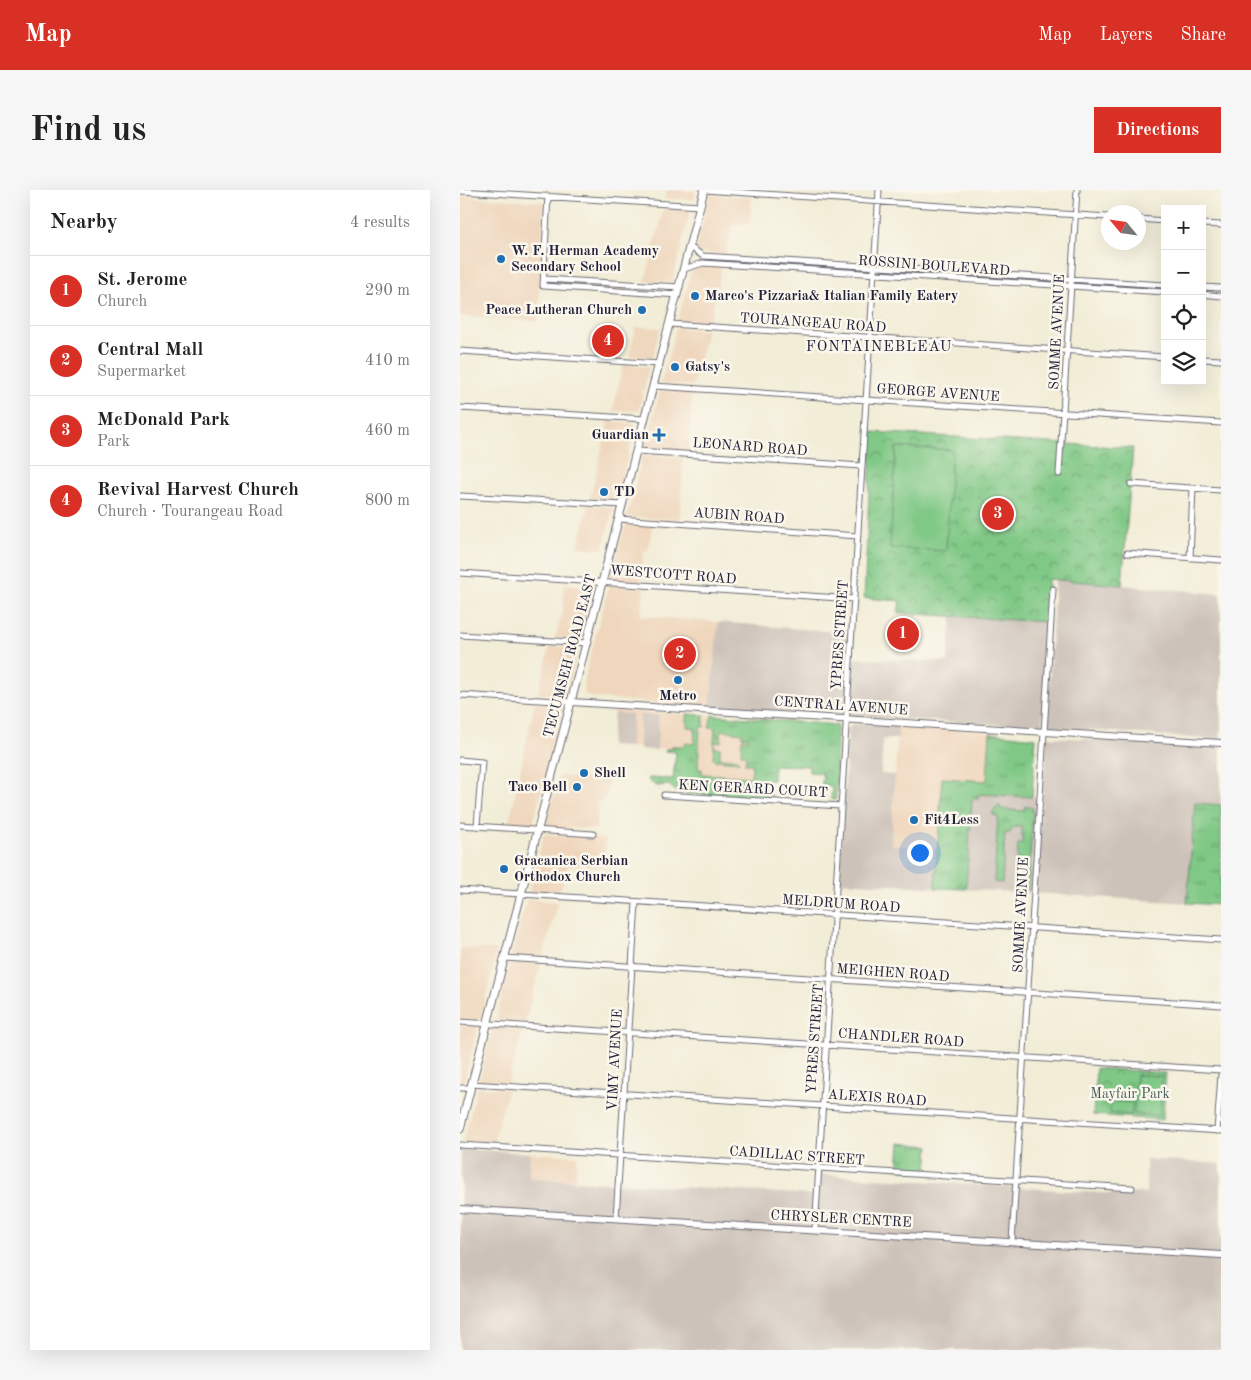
<!DOCTYPE html>
<html lang="en">
<head>
<meta charset="utf-8">
<style>
	body { margin:0; font-family:"Old Standard TT",serif; background:#f6f6f6; color:#222 }
	.controls { position:absolute; right:15px; top:15px; display:grid; overflow:hidden; border-radius:0px; box-shadow:0 5px 20px #0002 }
	.controls button { width:45px; height:45px; display:grid; place-items:center; padding:0; border:0; border-bottom:1px solid #e0e0e0; background:#fff; color:#222; font:25px sans-serif }
	.compass { position:absolute; left:641px; top:15px; width:45px; height:45px; border-radius:50%; background:#fff; box-shadow:0 5px 20px #0002; rotate:299deg }
	.you { position:absolute; left:459px; top:662px; width:18px; height:18px; margin:-12px; border:4px solid #fff; border-radius:50%; background:#1a73e8; box-shadow:0 0 0 8px #1a73e833 }
	.badge { display:grid; place-items:center; width:32px; height:32px; border-radius:50%; background:#d93025; color:#fff; font-size:16px; font-weight:700 }
	.pin { position:absolute; translate:-50% -50%; border:2px solid #fff; box-shadow:0 1px 5px #0006 }
	.list { margin:0; padding:0; list-style:none }
	h2 { display:flex; justify-content:space-between; align-items:center; height:65px; margin:0; padding:0 20px; font-size:21px }
	h2 small { font-size:16px; font-weight:400; color:#767676 }
	.list li { display:grid; grid-template-columns:32px 1fr auto; gap:15px; align-items:center; box-sizing:border-box; height:70px; padding:0 20px; border-top:1px solid #e0e0e0 }
	.list b { display:block; font-size:19px; white-space:nowrap }
	.list p { margin:0; font-size:16px; white-space:nowrap; color:#767676 }
	.list em { font-size:16px; font-style:normal; color:#767676 }
	.icon { flex:none; width:28px; height:28px; fill:none; stroke:currentColor; stroke-width:2; stroke-linecap:round; stroke-linejoin:round }
	.map { position:relative; flex:none; width:761px; height:1160px; overflow:hidden; border-radius:0px }
	header { display:flex; align-items:center; gap:30px; box-sizing:border-box; height:70px; padding:0 25px; background:#d93025; color:#fff }
	header strong { font-size:24px }
	nav { display:flex; gap:28px; margin-inline-start:auto; font-size:18px }
	.intro { display:flex; align-items:center; justify-content:space-between; box-sizing:border-box; height:120px; padding:0 30px }
	h1 { margin:0; font-size:35px }
	.button { padding:12px 22px; border-radius:0px; background:#d93025; color:#fff; font-size:18px; font-weight:700 }
	main { display:flex; gap:30px; padding:0 30px }
	aside { flex:1; background:#fff; border-radius:0px; box-shadow:0 5px 20px #0002 }
	.map>svg:first-child { display:block }
	.built { fill:#efd6bc }
	.industrial { fill:#cdc2b9 }
	.grass { fill:url(#grass-tufts); stroke:#507560 }
	.park { fill:url(#park-crowns); stroke:#507560 }
	.pitch { fill:#7fc885; stroke:#507560 }
	.lines { fill:none; stroke-linecap:round; stroke-linejoin:round }
	.minor-casing { stroke:#6b6972; stroke-width:7 }
	.tertiary-casing { stroke:#6b6972; stroke-width:8 }
	.secondary-casing { stroke:#6b6972; stroke-width:9 }
	.minor { stroke:#fff; stroke-width:5 }
	.tertiary { stroke:#fff; stroke-width:6 }
	.secondary { stroke:#fff; stroke-width:7 }
	.poi-dot { fill:#1f6fb2; stroke:#fbf7ec; stroke-width:2 }
	.labels { text-anchor:middle; dominant-baseline:central; stroke-width:5; stroke-linejoin:round; paint-order:stroke }
	.poi-label { font-size:14px; font-weight:bold; fill:#22223b; stroke:#fbf7ec; text-anchor:start }
	.street-label { font-size:14px; fill:#22223b; stroke:#fbf7ec }
	.park-label { font-size:14px; fill:#435c55; stroke:#fbf7ec }
	.neighbourhood-label { font-size:15px; letter-spacing:1px; fill:#22223b; stroke:#fbf7ec }
</style>
</head>
<body>
<header>
<strong>Map</strong>
<nav><a>Map</a><a>Layers</a><a>Share</a></nav>
</header>
<div class="intro"><h1>Find us</h1><a class="button">Directions</a></div>
<main>
<aside>
<h2>Nearby<small>4 results</small></h2>
<ul class="list">
<li><span class="badge">1</span><div><b>St. Jerome</b><p>Church</p></div><em>290 m</em></li>
<li><span class="badge">2</span><div><b>Central Mall</b><p>Supermarket</p></div><em>410 m</em></li>
<li><span class="badge">3</span><div><b>McDonald Park</b><p>Park</p></div><em>460 m</em></li>
<li><span class="badge">4</span><div><b>Revival Harvest Church</b><p>Church · Tourangeau Road</p></div><em>800 m</em></li>
</ul>
</aside>
<div class="map">
<svg width="761" height="1160" viewBox="0 0 761 1160">
	<defs>
		<pattern id="grass-tufts" width="24" height="20" patternUnits="userSpaceOnUse" patternTransform="scale(1.25)"><rect width="24" height="20" fill="#7fc885"/><path d="M3 7l-1-3M5 7V3M7 7l1-3M15 17l-1-3M17 17v-4M19 17l1-3" fill="none" stroke="#68a26e"/></pattern>
		<pattern id="park-crowns" width="20" height="18" patternUnits="userSpaceOnUse" patternTransform="scale(1.25)"><rect width="20" height="18" fill="#7fc885"/><path d="M2 6a3 3 0 1 1 6 0M12 15a3 3 0 1 1 6 0" fill="none" stroke="#68a26e"/></pattern>
	</defs>
	<rect width="100%" height="100%" fill="#fbf7ec"/>
	<filter id="ink" filterUnits="userSpaceOnUse"><feTurbulence type="fractalNoise" baseFrequency=".02" numOctaves="2"/><feDisplacementMap in="SourceGraphic" scale="10" xChannelSelector="R" yChannelSelector="G"/><feConvolveMatrix kernelMatrix="1 2 1 2 8 2 1 2 1" color-interpolation-filters="sRGB"/></filter>
	<filter id="wash" filterUnits="userSpaceOnUse"><feTurbulence type="fractalNoise" baseFrequency=".0096" numOctaves="4" result="noise"/><feDisplacementMap in="SourceGraphic" scale="20" xChannelSelector="R" yChannelSelector="G"/><feGaussianBlur stdDeviation="1.12" result="paint"/><feColorMatrix in="noise" values="0 0 0 0 0 0 0 0 0 0 0 0 0 0 0 0 0 1.4 0 .05"/><feComposite in="paint" operator="in"/></filter>
	<g filter="url(#wash)">
		<rect width="100%" height="100%" fill="#f2edd7"/>
		<path class="built" d="M207 0H236L234 9H204Z
			M250 5 291 7 290 34H273L265 65 235 62Z
			M0 6 84 12 78 131 0 126Z
			M204 18 230 21 212 93 185 91Z
			M241 75 262 76 249 135 217 133 232 78Z
			M176 137 200 138 193 167 169 166Z
			M216 138 247 140 233 196 201 194Z
			M163 174 189 177 179 221H153Z
			M200 201 232 202 229 262 185 259Z
			M149 230 176 234 157 309 130 308Z
			M183 265 223 267 220 329 167 327Z
			M129 315 153 318 143 359 118 357Z
			M166 333 192 335 188 361 183 362 181 392 150 389Z
			M104 394 134 396 121 448H95L103 420Z
			M149 395 184 398 181 426 258 432 250 518 130 507 125 504 123 495Z
			M90 456 118 458 106 505 78 504Z
			M75 512 103 516 73 634 49 633Z
			M154 520 297 528 292 590 238 587V561L150 556Z
			M438 535 533 542 529 605 481 602 478 658 431 655Z
			M99 586 148 590 147 605 138 613 136 639 85 638Z
			M84 644 146 649 144 676 108 675 99 705 69 703Z
			M67 709 98 712 82 770 51 767Z
			M0 758 37 760 20 831 0 829Z
			M50 773 81 774 65 832 36 830Z
			M0 835 18 836 4 892H0Z
			M33 837 63 838 48 893 19 891Z
			M17 897 48 899 33 954 3 952Z
			M70 963 117 966 116 990 69 988Z"/>
		<path class="industrial" d="M595 389 761 404V550L587 537Z
			M492 427 588 432 582 537 250 518 258 432 389 443V468L488 472Z
			M154 523 172 524 171 557 150 556Z
			M180 525H199L197 560 179 559Z
			M392 534 438 535V549H423L421 584 435 585 431 655 477 658 481 602 577 607 571 703 379 692 388 540Z
			M587 547 761 556V615L735 614 727 713 575 703Z
			M1 959 70 963 69 988 353 1005 355 984 672 1005V1002L686 1003V969L761 974V1160H0Z"/>
		<path class="grass" d="M227 524 244 525V537H240L238 579H242V584L291 587 292 574H285L286 565 281 564 282 549 288 550V547H282V543L261 540V552H255L254 557 260 558V568L277 569 280 572 254 570 253 568 255 538 249 537 252 525 377 535 376 609 371 610 372 596 362 595V590L365 588 362 587V583L349 582V576L314 575 313 590H308L307 604 312 605 311 609 218 603 209 595 196 596 188 590 189 588 213 589 216 562 205 561 206 559H211L212 556H225V553L234 554 235 538 227 537Z
			M530 543 576 548 572 607 519 604 518 609H512L506 699 475 698 482 588 527 591Z
			M735 613 761 615V715L727 713Z
			M537 616H540V619L564 621 565 616 573 618 568 699H561V694H555L558 654H562V637H553L550 643H545L542 693 534 692 538 627 532 624Z
			M440 953 469 956 467 982 438 979Z"/>
		<path class="park" d="M412 242 673 258 662 395 588 389V432L438 423 440 411 404 408Z
			M636 878 706 883 703 930 633 925Z"/>
		<path class="pitch" d="M436 257 492 260 486 361 430 358Z
			M676 885 702 886 700 926 674 924Z
			M651 911 673 913 671 925 650 923Z"/>
	</g>
	<g filter="url(#ink)">
		<g class="lines">
			<defs>
				<path id="minor" d="M244 0 648 27
					M0 1 240 16
					M88 6 83 96 218 105
					M678 29 705 31
					M742 34 761 35
					M230 57 243 66 705 95
					M224 79 243 73 705 102
					M84 89 220 97
					M742 97 761 98
					M742 104 761 106
					M210 134 705 167
					M0 161 200 174
					M742 169 761 170
					M194 196 761 233
					M0 218 185 229
					M177 261 402 276
					M599 284 617 0
					M671 294 761 300
					M0 306 163 315
					M159 329 398 346
					M667 363 761 370
					M730 368 733 298
					M0 383 394 409
					M0 445 127 453
					M0 505 112 512
					M0 570 22 572 17 636
					M204 605 381 616
					M0 635 133 644
					M0 700 761 750
					M45 768 761 815
					M0 832 761 880
					M11 894 761 941
					M0 898H10
					M757 941 761 885
					M0 955 672 998
					M156 1028 176 713
					M355 1040 419 0
					M552 1052 593 399"/>
				<path id="tertiary" d="M112 512 761 553
					M0 1019 761 1065"/>
				<path id="secondary" d="M0 939 244 0"/>
			</defs>
			<use href="#minor" class="minor-casing"/>
			<use href="#tertiary" class="tertiary-casing"/>
			<use href="#secondary" class="secondary-casing"/>
			<use href="#minor" class="minor"/>
			<use href="#tertiary" class="tertiary"/>
			<use href="#secondary" class="secondary"/>
		</g>
	</g>
	<g class="poi-dot">
		<circle cx="41" cy="69" r="5"/>
		<circle cx="235" cy="106" r="5"/>
		<circle cx="182" cy="120" r="5"/>
		<circle cx="215" cy="177" r="5"/>
		<path d="M196.5 237.5h5v5h5v5h-5v5h-5v-5h-5v-5h5z"/>
		<circle cx="144" cy="302" r="5"/>
		<circle cx="218" cy="490" r="5"/>
		<circle cx="124" cy="583" r="5"/>
		<circle cx="117" cy="597" r="5"/>
		<circle cx="454" cy="630" r="5"/>
		<circle cx="44" cy="679" r="5"/>
	</g>
	<g class="labels">
		<g class="poi-label">
			<text x="51" y="61">W. F. Herman Academy<tspan x="51" dy="16">Secondary School</tspan></text>
			<text x="245" y="106">Marco's Pizzaria&amp; Italian Family Eatery</text>
			<text x="172" y="120" text-anchor="end">Peace Lutheran Church</text>
			<text x="225" y="177">Gatsy's</text>
			<text x="189" y="245" text-anchor="end">Guardian</text>
			<text x="154" y="302">TD</text>
			<text x="218" y="506" text-anchor="middle">Metro</text>
			<text x="134" y="583">Shell</text>
			<text x="107" y="597" text-anchor="end">Taco Bell</text>
			<text x="464" y="630">Fit4Less</text>
			<text x="54" y="671">Gracanica Serbian<tspan x="54" dy="16">Orthodox Church</tspan></text>
		</g>
		<g class="street-label">
			<text transform="translate(474 76) rotate(4)">ROSSINI BOULEVARD</text>
			<text transform="translate(353 133) rotate(4)">TOURANGEAU ROAD</text>
			<text transform="translate(597 142) rotate(-87)">SOMME AVENUE</text>
			<text transform="translate(478 203) rotate(4)">GEORGE AVENUE</text>
			<text transform="translate(290 257) rotate(4)">LEONARD ROAD</text>
			<text transform="translate(279 326) rotate(4)">AUBIN ROAD</text>
			<text transform="translate(213 385) rotate(4)">WESTCOTT ROAD</text>
			<text transform="translate(380 445) rotate(-86)">YPRES STREET</text>
			<text transform="translate(110 466) rotate(-75)">TECUMSEH ROAD EAST</text>
			<text transform="translate(381 516) rotate(4)">CENTRAL AVENUE</text>
			<text transform="translate(293 599) rotate(3)">KEN GERARD COURT</text>
			<text transform="translate(381 714) rotate(4)">MELDRUM ROAD</text>
			<text transform="translate(561 725) rotate(-87)">SOMME AVENUE</text>
			<text transform="translate(433 783) rotate(4)">MEIGHEN ROAD</text>
			<text transform="translate(441 848) rotate(4)">CHANDLER ROAD</text>
			<text transform="translate(355 849) rotate(-86)">YPRES STREET</text>
			<text transform="translate(155 870) rotate(-87)">VIMY AVENUE</text>
			<text transform="translate(417 908) rotate(4)">ALEXIS ROAD</text>
			<text transform="translate(337 966) rotate(4)">CADILLAC STREET</text>
			<text transform="translate(381 1029) rotate(3)">CHRYSLER CENTRE</text>
		</g>
		<g class="park-label">
			<text x="670" y="904">Mayfair Park</text>
		</g>
		<g class="neighbourhood-label">
			<text x="419" y="157">FONTAINEBLEAU</text>
		</g>
	</g>
</svg>
<div class="controls">
<button>+</button>
<button>−</button>
<button><svg class="icon" aria-label="locate" viewBox="0 0 24 24"><circle cx="12" cy="12" r="6"/><path d="M12 2v4M12 18v4M2 12h4M18 12h4"/></svg></button>
<button><svg class="icon" aria-label="layers" viewBox="0 0 24 24"><path d="M12 4l9 5-9 5-9-5zM3 14l9 5 9-5"/></svg></button>
</div>
<svg class="compass" viewBox="-18 -18 36 36"><path d="M0-13l5 13h-10z" fill="#e53935"/><path d="M0 13l5-13h-10z" fill="#767676"/></svg>
<div class="you"></div>
<div class="pin badge" style="left:443px;top:444px">1</div>
<div class="pin badge" style="left:220px;top:464px">2</div>
<div class="pin badge" style="left:538px;top:324px">3</div>
<div class="pin badge" style="left:148px;top:151px">4</div>
</div>
</main>
</body>
</html>
